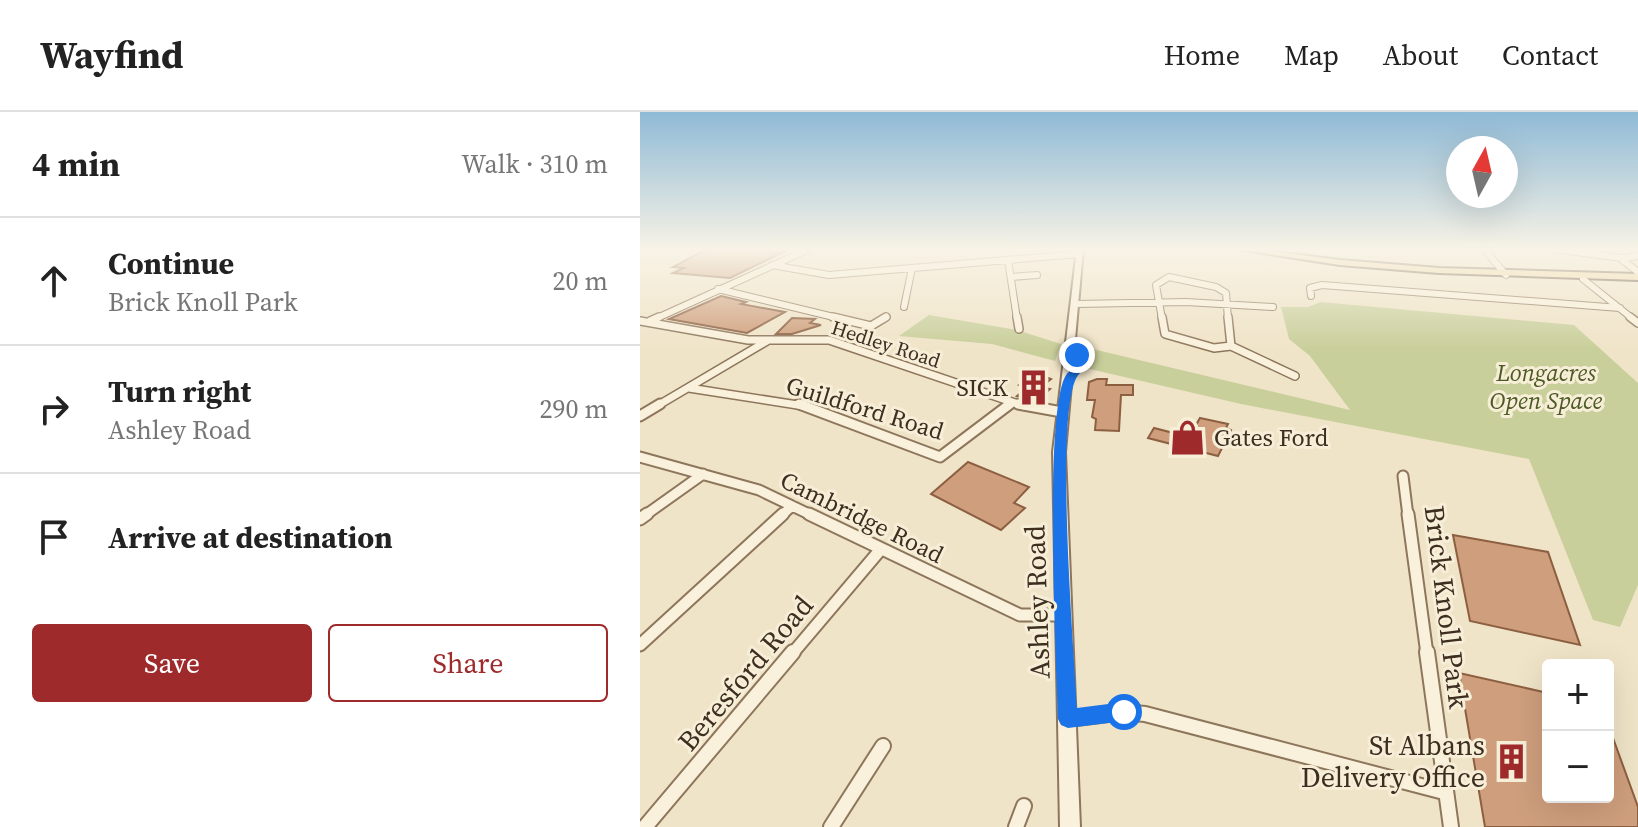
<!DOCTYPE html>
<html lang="en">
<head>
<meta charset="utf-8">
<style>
	body { margin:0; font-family:"Source Serif 4",serif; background:#f6f6f6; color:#222 }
	.controls { position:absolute; right:24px; bottom:24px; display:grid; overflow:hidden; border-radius:8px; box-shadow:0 8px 32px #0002 }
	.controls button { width:72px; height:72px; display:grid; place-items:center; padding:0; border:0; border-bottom:2px solid #e0e0e0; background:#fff; color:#222; font:40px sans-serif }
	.compass { position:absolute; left:806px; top:24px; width:72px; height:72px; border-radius:50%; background:#fff; box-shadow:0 8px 32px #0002; rotate:8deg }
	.stop { position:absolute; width:24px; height:24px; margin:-18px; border:6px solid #1a73e8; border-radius:50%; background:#fff }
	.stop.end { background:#1a73e8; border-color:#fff; box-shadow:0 2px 8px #0008 }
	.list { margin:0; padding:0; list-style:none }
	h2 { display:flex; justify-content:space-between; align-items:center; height:104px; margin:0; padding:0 32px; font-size:34px }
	h2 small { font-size:26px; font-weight:400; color:#767676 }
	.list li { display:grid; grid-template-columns:52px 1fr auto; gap:24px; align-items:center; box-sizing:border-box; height:128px; padding:0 32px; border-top:2px solid #e0e0e0 }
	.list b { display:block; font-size:30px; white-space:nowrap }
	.list p { margin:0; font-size:26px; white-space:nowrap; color:#767676 }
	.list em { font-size:26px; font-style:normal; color:#767676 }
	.actions { display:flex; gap:16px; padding:24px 32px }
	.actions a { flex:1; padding:18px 0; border:2px solid #9e2a2b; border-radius:8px; text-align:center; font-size:28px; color:#9e2a2b }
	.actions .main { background:#9e2a2b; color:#fff }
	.icon { flex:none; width:44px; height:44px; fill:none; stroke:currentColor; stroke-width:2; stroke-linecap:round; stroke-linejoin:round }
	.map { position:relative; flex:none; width:998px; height:715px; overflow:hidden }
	header { display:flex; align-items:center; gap:48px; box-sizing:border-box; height:112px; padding:0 40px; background:#fff; border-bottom:2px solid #e0e0e0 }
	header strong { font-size:38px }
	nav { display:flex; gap:44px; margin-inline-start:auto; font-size:28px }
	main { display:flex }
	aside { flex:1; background:#fff }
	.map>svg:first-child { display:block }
	.green { fill:#c9cf9b }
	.building { fill:#cf9f7d; stroke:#8d5f41; stroke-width:2 }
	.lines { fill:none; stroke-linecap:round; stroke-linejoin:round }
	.minor-far4-casing { stroke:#8d765c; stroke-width:8 }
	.minor-far3-casing { stroke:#8d765c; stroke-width:10 }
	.minor-far2-casing { stroke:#8d765c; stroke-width:13 }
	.minor-far1-casing { stroke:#8d765c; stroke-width:15 }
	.minor-casing { stroke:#8d765c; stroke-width:18 }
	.tertiary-casing { stroke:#8d765c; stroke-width:4 }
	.primary-casing { stroke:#5b4430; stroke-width:4 }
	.minor-far4 { stroke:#faf1dc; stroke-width:6 }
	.minor-far3 { stroke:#faf1dc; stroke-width:7 }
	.minor-far2 { stroke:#faf1dc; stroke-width:9 }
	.minor-far1 { stroke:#faf1dc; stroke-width:11 }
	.minor { stroke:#faf1dc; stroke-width:14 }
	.tertiary { fill:#faf1dc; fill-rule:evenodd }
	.primary { fill:#f3d9a0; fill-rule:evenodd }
	.route { fill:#1a73e8 }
	.labels { text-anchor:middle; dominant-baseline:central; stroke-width:6; stroke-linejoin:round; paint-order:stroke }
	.far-street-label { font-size:20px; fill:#3d2e20; stroke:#f7eed8 }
	.park-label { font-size:24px; font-style:italic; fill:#4d5a26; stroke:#f7eed8 }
	.poi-label { font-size:24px; fill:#3d2e20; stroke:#f7eed8; text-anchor:end }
	.street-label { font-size:24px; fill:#3d2e20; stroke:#f7eed8 }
	.near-street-label { font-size:28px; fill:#3d2e20; stroke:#f7eed8 }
	.near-poi-label { font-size:28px; fill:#3d2e20; stroke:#f7eed8; text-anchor:end }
</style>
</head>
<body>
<header>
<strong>Wayfind</strong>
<nav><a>Home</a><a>Map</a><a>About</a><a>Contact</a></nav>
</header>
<main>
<aside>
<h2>4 min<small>Walk · 310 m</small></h2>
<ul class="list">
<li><svg class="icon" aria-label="ahead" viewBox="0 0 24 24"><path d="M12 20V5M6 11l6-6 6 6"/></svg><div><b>Continue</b><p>Brick Knoll Park</p></div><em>20 m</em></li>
<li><svg class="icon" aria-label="right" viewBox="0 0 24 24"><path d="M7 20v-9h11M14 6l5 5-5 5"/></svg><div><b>Turn right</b><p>Ashley Road</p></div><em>290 m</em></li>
<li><svg class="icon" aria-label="arrive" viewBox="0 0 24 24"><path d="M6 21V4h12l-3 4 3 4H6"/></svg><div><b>Arrive at destination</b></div></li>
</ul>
<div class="actions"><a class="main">Save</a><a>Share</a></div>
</aside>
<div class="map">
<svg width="998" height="715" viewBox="0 0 998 715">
	<rect width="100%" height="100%" fill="#f0e4c8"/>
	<path class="green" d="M681 190 934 213 998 271V473L980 515 953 508 889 347 601 292 441 255 444 235 710 298 670 244 649 227 641 195H668Z
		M289 203 377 218 421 232 415 249 352 232 259 224Z"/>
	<path class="building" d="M67 137H149L90 166 33 161 44 156 33 155Z
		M81 184 106 190 101 192 145 200 107 221 29 207Z
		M152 206 175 207 170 211 181 213 152 222H136Z
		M395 261 411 267 401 275 410 277 397 288 377 284 387 276 379 273Z
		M457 267H467L466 273H493V283H481L479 319 455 318 456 307 452 305 455 288H447L449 270Z
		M560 306 588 312 586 316 591 318 578 344 508 326 514 316 549 325Z
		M328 350 389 375 374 391 385 396 361 418 291 382Z
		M813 423 908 440 940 533 830 509Z
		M819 561 908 581V685H968L969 615 998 695V715H845Z"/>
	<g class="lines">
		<defs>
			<path id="minor-far4" d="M844 137 866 163
				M913 137 982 146
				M998 144 981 147 998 160
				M368 148 377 207
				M132 153 189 163 439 142
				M371 165 397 163
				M943 167 993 207
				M78 177 202 207
				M671 184 670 176 682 173 980 196
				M435 192 546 190 633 195
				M264 195 272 156
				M15 207 169 137
				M243 207 246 205
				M522 207 516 173 529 165 576 175 586 181 588 207"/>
			<path id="minor-far3" d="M193 205 231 214 246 205
				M377 205 379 217
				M522 205 525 222 574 236 591 234 588 205
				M990 205 998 211
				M0 209 108 228H189L384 294
				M10 209 19 205
				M591 234 655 264
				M49 276 164 294
				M17 294 127 229
				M367 294 371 291"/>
			<path id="minor-far2" d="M159 292 300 345 370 292
				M378 292 422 300
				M0 304 20 292
				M0 345 119 378 173 404
				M763 364 768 404
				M4 404 63 362
				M141 404 152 394"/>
			<path id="minor-far1" d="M169 402 380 503H424
				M768 402 787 542
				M0 407 7 402
				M0 533 143 402
				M152 542 241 437"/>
			<path id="minor" d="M787 540 811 715
				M428 607 484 600 505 602 804 680
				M5 715 153 540
				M191 715 243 634
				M376 715 384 694"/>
			<path id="tertiary" d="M437 137H443L425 340 440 715H420L413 340Z"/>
			<path id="primary" d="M597 137H614L700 148 799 156 998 162V168L799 161 700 153Z"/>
		</defs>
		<use href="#minor-far4" class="minor-far4-casing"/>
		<use href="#minor-far3" class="minor-far3-casing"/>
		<use href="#minor-far2" class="minor-far2-casing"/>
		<use href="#minor-far1" class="minor-far1-casing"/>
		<use href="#minor" class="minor-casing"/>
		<use href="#tertiary" class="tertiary-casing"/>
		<use href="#primary" class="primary-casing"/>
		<use href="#minor-far4" class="minor-far4"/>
		<use href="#minor-far3" class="minor-far3"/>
		<use href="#minor-far2" class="minor-far2"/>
		<use href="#minor-far1" class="minor-far1"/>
		<use href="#minor" class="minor"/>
		<use href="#tertiary" class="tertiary"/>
		<use href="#primary" class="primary"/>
	</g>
	<linearGradient id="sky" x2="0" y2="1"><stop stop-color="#8fbad6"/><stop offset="0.58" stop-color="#f8f3e6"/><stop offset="1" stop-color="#f8f3e6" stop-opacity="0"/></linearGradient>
	<rect width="998" height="237" fill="url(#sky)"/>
	<path class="route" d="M437 240 442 243 440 261C412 284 435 547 437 596L484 590 491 593 494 600 491 606 484 609 428 616 421 613 418 607C417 560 402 277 429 260L432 243Z"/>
	<defs>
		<symbol id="building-bare" viewBox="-9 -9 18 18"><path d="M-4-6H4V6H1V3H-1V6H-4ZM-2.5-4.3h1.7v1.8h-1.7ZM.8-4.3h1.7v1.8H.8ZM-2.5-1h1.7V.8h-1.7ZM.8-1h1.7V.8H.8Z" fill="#9e2a2b" stroke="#f7eed8" stroke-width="2.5" paint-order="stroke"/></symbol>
		<symbol id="shop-bare" viewBox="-9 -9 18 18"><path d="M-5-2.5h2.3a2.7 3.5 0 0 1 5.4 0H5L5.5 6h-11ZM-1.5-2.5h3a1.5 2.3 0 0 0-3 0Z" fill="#9e2a2b" stroke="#f7eed8" stroke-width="2.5" paint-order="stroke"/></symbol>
	</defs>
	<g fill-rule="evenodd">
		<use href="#building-bare" x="368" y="250" width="51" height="51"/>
		<use href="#shop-bare" x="522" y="300" width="51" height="51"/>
		<use href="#building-bare" x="846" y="624" width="51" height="51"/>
	</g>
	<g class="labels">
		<g class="far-street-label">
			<text transform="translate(246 232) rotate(18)">Hedley Road</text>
		</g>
		<g class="park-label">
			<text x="906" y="260">Longacres<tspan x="906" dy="28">Open Space</tspan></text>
		</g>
		<g class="poi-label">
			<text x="368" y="275">SICK</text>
			<text x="574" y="325" text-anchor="start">Gates Ford</text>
		</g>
		<g class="street-label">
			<text transform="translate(225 296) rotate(17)">Guildford Road</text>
			<text transform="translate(222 405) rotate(26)">Cambridge Road</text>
		</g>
		<g class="near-street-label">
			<text transform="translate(397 490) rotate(-92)">Ashley Road</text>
			<text transform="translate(807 495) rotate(83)">Brick Knoll Park</text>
			<text transform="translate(105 561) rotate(-50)">Beresford Road</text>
		</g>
		<g class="near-poi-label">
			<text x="845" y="633">St Albans<tspan x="845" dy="32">Delivery Office</tspan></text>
		</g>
	</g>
</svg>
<div class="controls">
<button>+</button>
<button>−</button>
</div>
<svg class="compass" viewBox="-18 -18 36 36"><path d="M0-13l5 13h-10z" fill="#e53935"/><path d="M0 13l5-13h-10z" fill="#767676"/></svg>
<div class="stop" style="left:484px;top:600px"></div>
<div class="stop end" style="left:437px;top:243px"></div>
</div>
</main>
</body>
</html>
